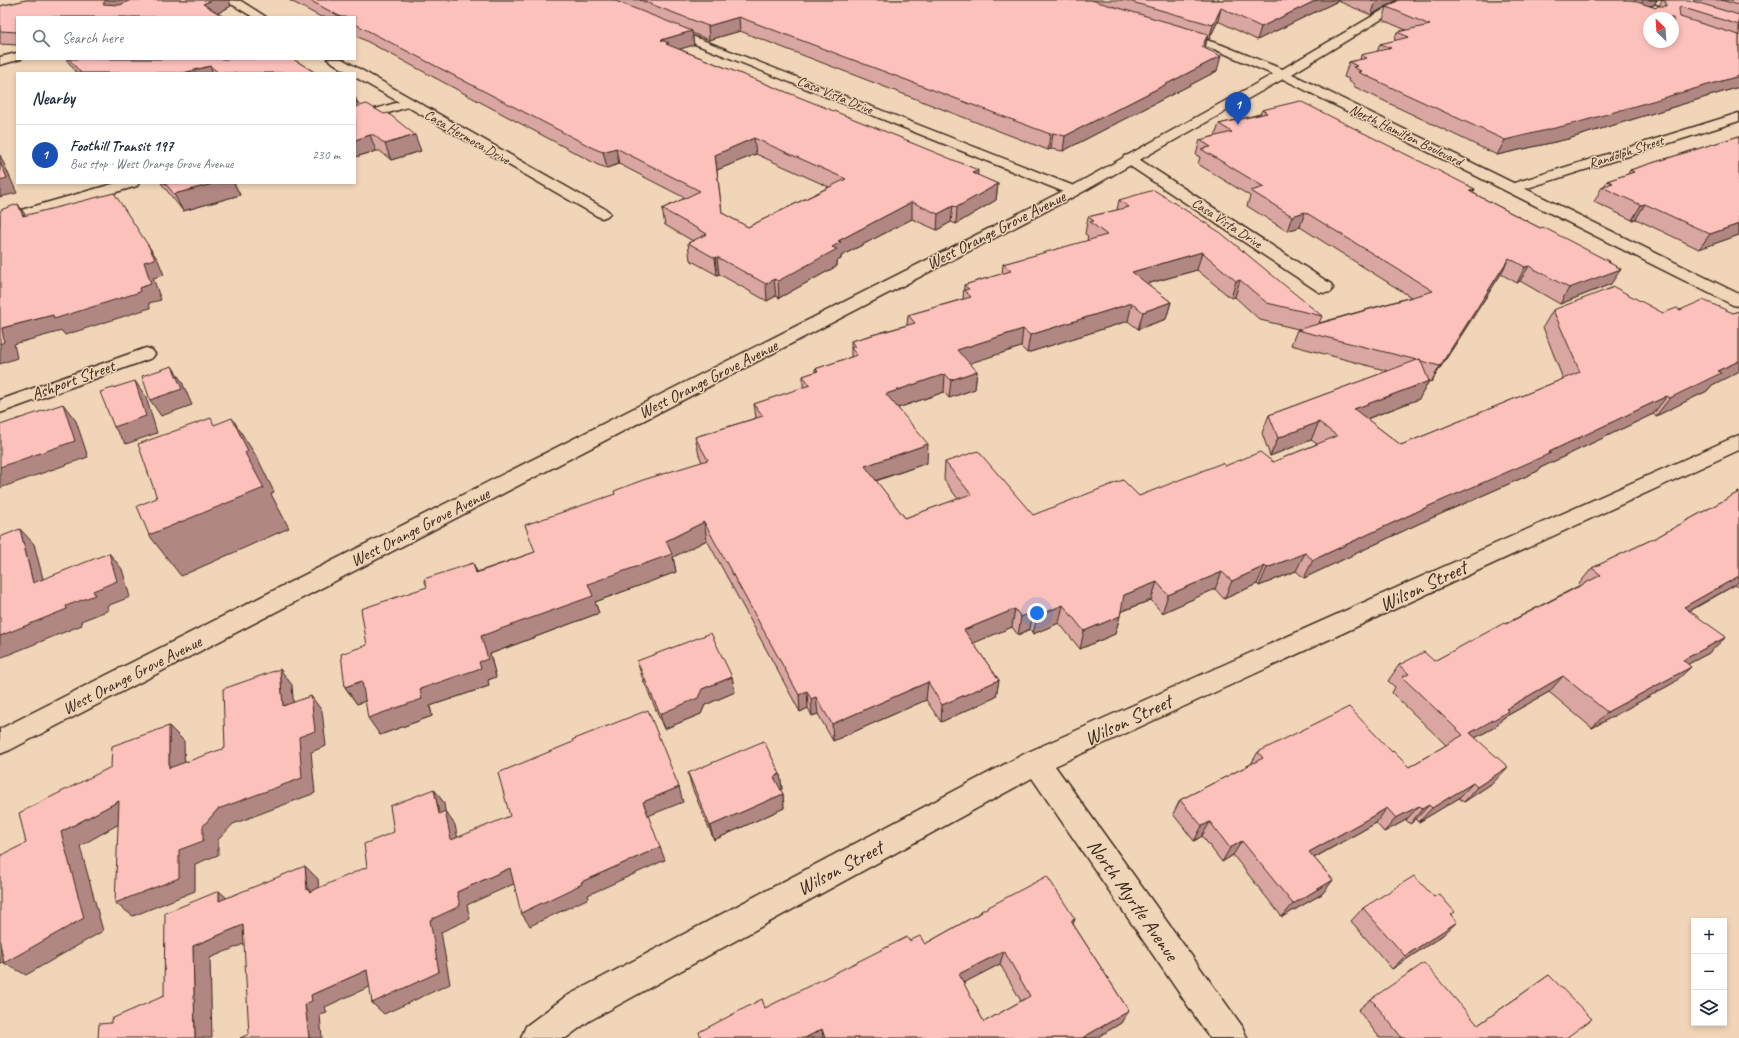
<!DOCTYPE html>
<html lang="en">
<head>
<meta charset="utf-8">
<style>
	body { margin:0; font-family:Caveat,sans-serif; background:#f2f2f3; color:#1f2937 }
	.controls { position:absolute; right:12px; bottom:12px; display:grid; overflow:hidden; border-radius:0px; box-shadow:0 2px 6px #0003 }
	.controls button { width:36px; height:36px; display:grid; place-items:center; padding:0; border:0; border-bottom:1px solid #e0e1e3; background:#fff; color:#1f2937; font:20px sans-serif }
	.compass { position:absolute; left:1643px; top:12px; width:36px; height:36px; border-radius:50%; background:#fff; box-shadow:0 2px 6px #0003; rotate:335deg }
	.you { position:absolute; left:1037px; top:613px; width:14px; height:14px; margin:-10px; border:3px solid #fff; border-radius:50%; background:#1a73e8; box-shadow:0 0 0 6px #1a73e833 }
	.badge { display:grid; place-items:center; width:26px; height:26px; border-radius:50%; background:#1f6fb2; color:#fff; font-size:13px; font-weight:700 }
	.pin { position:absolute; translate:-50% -33px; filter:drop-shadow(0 1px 2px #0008) }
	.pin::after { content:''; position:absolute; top:21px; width:14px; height:12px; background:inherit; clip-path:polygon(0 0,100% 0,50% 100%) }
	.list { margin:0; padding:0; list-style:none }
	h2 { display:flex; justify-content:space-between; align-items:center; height:52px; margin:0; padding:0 16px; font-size:17px }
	h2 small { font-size:13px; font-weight:400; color:#747a83 }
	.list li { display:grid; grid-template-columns:26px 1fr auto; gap:12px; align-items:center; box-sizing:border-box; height:60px; padding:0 16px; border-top:1px solid #e0e1e3 }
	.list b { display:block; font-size:15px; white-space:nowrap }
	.list p { margin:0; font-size:13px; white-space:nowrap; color:#747a83 }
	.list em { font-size:13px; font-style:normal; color:#747a83 }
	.icon { flex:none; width:22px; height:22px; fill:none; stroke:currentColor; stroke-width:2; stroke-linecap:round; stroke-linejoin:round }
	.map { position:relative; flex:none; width:1739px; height:1038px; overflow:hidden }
	.search { position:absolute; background:#fff; box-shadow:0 2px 6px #0003; left:16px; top:16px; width:340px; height:44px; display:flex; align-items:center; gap:10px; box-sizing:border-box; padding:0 14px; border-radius:0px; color:#747a83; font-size:15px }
	.panel { position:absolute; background:#fff; box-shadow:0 2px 6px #0003; left:16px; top:72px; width:340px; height:112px; border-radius:0px }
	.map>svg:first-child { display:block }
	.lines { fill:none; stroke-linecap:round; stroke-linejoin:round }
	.street-casing { stroke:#3b2a1e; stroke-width:3 }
	.secondary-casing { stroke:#3b2a1e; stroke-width:3 }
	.street { fill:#f1d5b8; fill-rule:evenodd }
	.secondary { fill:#f1d5b8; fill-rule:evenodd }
	.wall { fill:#daa6a1; stroke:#3b2a1e; fill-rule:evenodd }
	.shaded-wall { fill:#b18783; stroke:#3b2a1e }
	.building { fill:#fdc1bb; stroke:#3b2a1e; fill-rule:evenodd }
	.labels { text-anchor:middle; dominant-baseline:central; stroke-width:3; stroke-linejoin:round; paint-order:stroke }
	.far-street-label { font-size:14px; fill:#3b2a1e; stroke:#f1d5b8 }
	.street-label { font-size:17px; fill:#3b2a1e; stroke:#f1d5b8 }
	.near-street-label { font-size:20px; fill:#3b2a1e; stroke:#f1d5b8 }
</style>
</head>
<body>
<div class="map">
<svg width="1739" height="1038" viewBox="0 0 1739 1038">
	<rect width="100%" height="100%" fill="#f1d5b8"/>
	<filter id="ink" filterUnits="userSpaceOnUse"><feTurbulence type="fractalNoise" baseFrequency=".025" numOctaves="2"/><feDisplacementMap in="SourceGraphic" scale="8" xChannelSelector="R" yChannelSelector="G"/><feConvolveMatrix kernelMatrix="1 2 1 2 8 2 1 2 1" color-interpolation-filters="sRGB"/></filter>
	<g filter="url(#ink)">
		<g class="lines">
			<defs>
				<path id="street" d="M219 0 241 1 266 17H253L233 5 220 2Z
					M1650 0H1666L1739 23V30L1651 2Z
					M664 25 1079 188 1081 191 1079 194 1074 195 1069 194 660 30 658 28Z
					M1178 31 1222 45 1287 71 1289 74 1287 77H1279L1214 49 1174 36 1172 34Z
					M17 53V59H21L0 65V57Z
					M327 59H342L607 210 610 213 607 216 602 218 597 216 408 107 355 123V115L399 102 355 77V73H349Z
					M1739 113V121L1518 191 1513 192 1508 191 1506 188 1508 185Z
					M1129 155 1134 156 1331 284 1333 288 1331 292 1325 293 1319 292 1124 162 1122 159 1124 156Z
					M116 183H139L137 186 0 226V216Z
					M146 348 152 350 155 354 152 358 0 413V400Z
					M1739 435V450L1055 766 1242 1026 1247 1038H1210L1032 778 589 1021 566 1038H521L526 1026 565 997 1026 753Z"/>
				<path id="secondary" d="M1400 0H1413L1292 74 1739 294V306L1733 305 1283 79 1079 194 10 750 0 754V729L1069 188 1279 71Z"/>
			</defs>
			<use href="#street" class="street-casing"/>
			<use href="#secondary" class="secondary-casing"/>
			<use href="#street" class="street"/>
			<use href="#secondary" class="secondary"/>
		</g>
		<path class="wall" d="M26 0H229L231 6 218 13 17 17V45L0 44V6Z
			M289 0H1397L1371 15 1338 1 1257 40 1218 21 1209 39H1207L1205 48 1217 71 1063 151 1051 149 1048 150 740 31 709 40 692 33 694 45 679 49 909 142 978 176 998 184 996 200 956 224 951 222 937 230 912 219 841 256V259L837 261V266L779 298 776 296 767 301 719 274 717 275 690 260 688 243 693 241 665 225 662 209 685 198 619 164 607 168 598 165 355 35V17H321ZM756 154 829 187 748 227 722 213 717 170Z
			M1399 0H1657L1654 5 1649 6 1656 8 1659 6 1662 0 1693 1V0H1739V87L1568 139 1497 155 1353 86 1354 84 1348 81 1349 79 1344 77 1349 62 1360 60 1361 55 1377 52 1380 44 1394 41 1397 32 1406 30 1383 20 1387 7Z
			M66 59H293L316 73H77Z
			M355 97 359 106 421 151 391 160 380 151H376L355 157Z
			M1262 110 1475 189 1473 193 1540 228 1610 262V263L1611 284 1560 304 1520 281 1517 283 1501 274 1431 382 1429 381 1419 399 1367 419 1401 445 1563 379 1543 327 1553 310 1663 313 1680 310 1733 313 1739 311V371L1712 385 1707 391 1656 416 1653 414 1540 468 1538 471 1418 524 1304 578 1296 571 1259 586 1257 584 1224 599 1215 589 1162 613 1151 600 1121 612 1115 634 1080 649 1059 623 1033 634 1030 629 1018 635 1012 627 973 643 999 680 996 697 941 722 926 700 833 741 818 714 812 716 808 708 800 712 707 540 673 557 676 572 595 602 599 613 490 654 496 677 488 680 489 686 430 706 432 716 380 735 365 701 357 704 345 687 367 645 427 587 473 563 477 572 535 552 615 494 702 462 699 455 695 437 756 418 754 404 803 388V376L815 372V369L851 357V341L907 325 908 315 963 299 964 285 1002 274 1003 264 1089 241 1087 239 1088 236 1085 234 1088 217 1117 210 1119 200 1322 316 1319 323 1411 297 1300 227 1287 231 1247 206 1250 196 1198 164 1200 157 1196 155 1200 140 1215 136 1219 124 1260 114ZM1197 270 1231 298 1235 297 1260 320 1298 329 1297 330 1291 345 1388 371 1269 415 1262 433 1270 456 1311 440 1317 444 1273 462 1225 466 1139 496 1033 515 945 462 944 480 958 499 905 518 876 481 927 463 898 408 944 392 949 398 975 389 977 371 969 363 1021 347 1027 353 1128 321 1138 329 1166 319 1171 302 1147 284Z
			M1739 136V235L1699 249 1636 219 1632 220 1594 202 1602 187 1604 186 1607 181 1628 174 1630 170Z
			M161 183H234L240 195 183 211Z
			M1739 492V588L1735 585 1690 611 1709 653 1688 664 1675 682 1592 728 1549 692 1503 718 1495 727 1475 738 1494 782 1464 802 1459 798 1419 822 1416 819 1410 824 1406 820 1384 832 1376 823 1314 858 1333 880 1322 894 1282 917 1233 855 1222 862 1202 836 1194 841 1173 814 1180 800 1251 764 1258 752H1392L1409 767 1446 745 1392 693 1395 687 1388 681 1399 665 1434 661 1580 585 1579 584 1592 568 1657 537Z
			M637 661 732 677 735 692 705 705 701 714 664 729 642 677Z
			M688 773 780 774 782 789 780 790 783 794 784 808 714 840 692 788Z
			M1363 908 1451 916 1443 935 1392 969 1351 921Z
			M981 911 1075 919 1073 924 1129 1011 1121 1023 1096 1038H701L909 941 925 944 980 913ZM1000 964 1021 1001 984 1022 963 983Z
			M1549 975 1566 1038H1380L1358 1010 1371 999 1478 1025Z"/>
		<path class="shaded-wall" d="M105 0H143L112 14 103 4Z
			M212 0H229L231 6 211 17 203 4Z
			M1317 0H1339L1338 1 1257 40 1261 27Z
			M1379 0H1397L1371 15 1376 2Z
			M1643 0H1657L1654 5 1638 8Z
			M1221 8 1218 21 1209 39 1213 25Z
			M739 17 740 31 709 40 708 26Z
			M692 31 694 45 670 52 661 40Z
			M1208 34 1205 48 1198 61 1202 47Z
			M1221 56 1217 71 1063 151 1065 136Z
			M210 66 213 73H183Z
			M1739 76V87L1568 139 1497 155 1505 140Z
			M355 97 361 112 355 114Z
			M1053 133 1051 149 1048 150 1050 134Z
			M370 135 376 151 355 157V140Z
			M415 135 421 151 391 160 385 144Z
			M754 138 756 154 717 170 715 155Z
			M616 148 619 164 607 168 603 152Z
			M0 155 17 193 0 197Z
			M978 170 977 186 973 173Z
			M216 183H234L240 195 183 211 174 194Z
			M998 184 996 200 956 224 957 207Z
			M1475 189 1467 204 1469 191Z
			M912 202V219L841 256V259L837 261V266L779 298 778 281 832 247 838 241Z
			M18 204 28 219 23 216Z
			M1645 204 1636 219 1632 220 1641 205Z
			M953 206 951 222 937 230 938 214Z
			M1305 212 1300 227 1287 231 1292 216Z
			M1739 224V235L1699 249 1710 234Z
			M148 245 158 260 164 275 153 278 161 300 149 303 150 308 65 335 62 331 14 344 17 358 0 364V344L2 328 53 315 139 288 144 262Z
			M1202 252 1197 270 1128 289 1132 272Z
			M717 257 719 274 717 275 715 258Z
			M1509 258 1501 274 1431 382 1440 366Z
			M1608 262H1610L1601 276 1621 269 1611 284 1560 304 1569 288Z
			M1529 266 1520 281 1517 283 1525 267Z
			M774 279 776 296 767 301 766 284Z
			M1240 280 1235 297 1231 298 1236 281Z
			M1171 302 1166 319 1138 329 1143 312Z
			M1132 303 1128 321 1027 353 1030 335Z
			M1023 329 1021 347 955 368 957 350Z
			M1739 361V371L1738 372 1712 385 1707 391 1656 416 1670 398 1717 371Z
			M172 366 182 382 192 405 161 416 150 400Z
			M977 371 975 389 949 398 951 380Z
			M945 374 944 392 886 412V394Z
			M135 381 146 397 157 433 126 444 114 427Z
			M1429 381 1419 399 1345 427 1354 409Z
			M1667 396 1653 414 1540 468 1538 471 1418 524 1304 578 1313 560 1429 506 1549 452Z
			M63 404 76 421 88 457 0 488V467Z
			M232 418 258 459 274 492 271 494 289 528 181 576 149 535 245 453Z
			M1319 422 1311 440 1270 456 1278 438Z
			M928 444 927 463 865 484V466Z
			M704 522 707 540 673 557 676 572 595 602 599 613 490 654 496 677 488 680 489 686 430 706 432 716 380 735 368 718 420 689 479 662 481 636 588 584 666 541Z
			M20 529 34 544 48 598 33 583Z
			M109 553 122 569 130 597 107 606 109 610 81 621 82 625 0 658V636L66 606Z
			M1305 553 1296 571 1259 586 1267 568Z
			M473 563 481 581 476 573Z
			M1265 566 1257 584 1224 599 1232 581Z
			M1222 572 1215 589 1162 613 1168 595Z
			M1739 576V581L1735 585 1668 622 1684 607Z
			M1157 582 1151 600 1119 612 1124 595Z
			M1063 605 1059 623 1033 634 1037 616Z
			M1015 609 1012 627 962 648 964 630Z
			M1033 612 1030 629 1018 635 1021 617Z
			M1120 616 1115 634 1080 649 1084 631Z
			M1726 637 1709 653 1666 676 1683 660Z
			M1691 667 1675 682 1592 728 1607 712Z
			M280 669 292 685 295 721 283 706Z
			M1563 676 1549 692 1503 718 1495 727 1457 748 1470 733 1506 709Z
			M732 677 735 692 705 705 701 714 664 729 660 714 702 689Z
			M999 680 996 697 941 722 942 705Z
			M362 681 374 698 357 704 345 687Z
			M928 682 926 700 833 741 832 724Z
			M807 691 808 708 800 712 799 695Z
			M311 696 322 711 326 746 311 752 315 793 233 824 218 840V855L195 864V891L133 916 115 903 179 850 218 809 299 737Z
			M816 697 818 714 812 716 811 699Z
			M169 726 184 741 185 783 169 768Z
			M1508 767 1494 782 1464 802 1477 787Z
			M780 774 782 789 776 792 774 777Z
			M1473 783 1459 798 1419 822 1432 808Z
			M679 787 683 802 648 816 643 802Z
			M434 789 444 803 445 811 455 825 461 854 451 840 439 814Z
			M783 794 784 808 714 840 710 826Z
			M119 801 135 815 80 846 103 931 26 975 4 963 61 832Z
			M1429 805 1416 819 1410 824 1422 809Z
			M1419 806 1406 820 1384 832 1396 818Z
			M1387 808 1376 823 1299 866 1309 852Z
			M1210 822 1202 836 1194 841 1202 826Z
			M1242 841 1233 855 1222 862 1230 848Z
			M660 847 665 860 588 895 589 898 530 926 521 913 581 882Z
			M305 866 318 879 320 900 307 890Z
			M510 868 518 882 467 905 470 919 441 932 450 984 384 1014 372 1003 430 920 457 892Z
			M1333 880 1322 894 1282 917 1293 904Z
			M219 891 235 905 219 901Z
			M1075 919 1069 933 1071 921Z
			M1457 922 1443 935 1392 969 1405 956Z
			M243 925 258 938 210 958 212 1038H195L193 946Z
			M0 939 21 951 0 964Z
			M1004 951 1000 964 956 987 959 974Z
			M367 970 380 982 325 1007 327 1013 320 1015 322 1038H309L305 1004 311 995Z
			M1129 1011 1121 1023 1096 1038H1082Z
			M822 1029 823 1038H805Z"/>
		<path class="building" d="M26 0H106L103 4 120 5 131 0H212L203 4 224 17H17V32L0 31V6Z
			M309 0H613L692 31 661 40 669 43 666 44 909 141H907L978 170 973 173 998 184 957 207 953 206 938 214 912 202 838 241 841 242 832 247 837 249 778 281 774 279 766 284 717 257 715 258 688 243 707 234 662 209 700 191 616 148 603 152 595 149 355 24V17H341ZM754 138 846 179 748 227 722 213 715 155Z
			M640 0H1091L1208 34 1202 47 1221 56 1065 136 1053 133 1050 134 739 17 708 26Z
			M1125 0H1317L1261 27 1221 8 1213 25Z
			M1371 0H1379L1376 2Z
			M1399 0H1631L1656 8 1658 6H1666V2L1662 0H1689L1739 15V25L1681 7 1679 8 1680 17 1739 35V76L1576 123 1505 140 1358 72 1361 71 1353 67 1357 66 1349 62 1367 58 1361 55 1391 48 1380 44 1409 37 1397 32 1430 25 1387 7ZM1649 18H1673V42H1649Z
			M1721 0H1739V5Z
			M69 59H293L316 73H219L210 66 183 73H81Z
			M1300 101 1475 189 1469 191 1540 228 1543 227 1610 262H1608L1621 269 1569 288 1529 266 1525 267 1509 258 1440 366 1421 361 1420 359 1417 360 1297 330 1433 291 1305 212 1292 216 1251 191 1264 187 1201 149 1211 147 1200 140 1232 132 1219 124 1267 113 1262 110Z
			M367 104 384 114 388 113 415 135 385 144 374 135H370L355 140V107Z
			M1739 136V224L1710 234 1645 204 1641 205 1602 187 1613 183 1607 181 1634 172 1630 170Z
			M0 162 7 178 0 180Z
			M165 183H216L174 194Z
			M1154 190 1221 233 1322 316 1267 303 1240 280 1236 281 1202 252 1132 272 1171 302 1143 312 1132 303 1030 335 1023 329 957 350 977 371 951 380 945 374 886 394 928 444 865 466 905 518 971 494 945 462 978 451 1033 515 1123 480 1139 496 1222 463 1225 466 1260 452 1273 462 1337 436 1319 422 1278 438 1269 415 1420 359 1429 381 1354 409 1401 445 1580 372 1553 310 1614 287 1663 313 1677 308 1680 310 1703 300 1733 313 1739 311V361L1717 371 1721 373 1670 398 1667 396 1549 452 1551 453 1429 506 1313 560 1305 553 1267 568 1265 566 1232 581 1222 572 1168 595 1157 582 1124 595 1120 616 1084 631 1063 605 1037 616 1033 612 1021 617 1015 609 964 630 999 680 942 705 928 682 832 724 816 697 811 699 807 691 799 695 704 522 666 541 672 554 588 584 593 596 481 636 488 659 479 662 481 668 420 689 422 699 368 718 362 681 345 687 341 654 367 645 361 609 427 587 424 579 473 563 476 573 535 552 525 525 615 494 614 491 643 480 708 460 695 437 763 416 754 404 810 385 803 376 818 371 815 369 857 355 851 348 855 347 851 341 915 323 908 315 971 297 964 290 969 289 964 285 1011 271 1003 264 1107 235 1090 222 1094 221 1088 217 1129 207 1119 200Z
			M114 193 148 245 155 259 144 262 151 284 139 288 140 292 54 319 53 315 2 328 4 342 0 344V211L3 209 18 204 23 216Z
			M172 366 182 389 150 400 142 376Z
			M135 381 146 416 114 427 100 392Z
			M63 404 75 441 0 467V425Z
			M211 418 214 425 232 418 248 451 245 453 264 488 149 535 137 506 157 498 138 444Z
			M1739 492V576L1684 607 1726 637 1683 660 1691 667 1607 712 1563 676 1506 709 1509 711 1470 733 1508 767 1477 787 1473 783 1432 808 1429 805 1422 809 1419 806 1396 818 1387 808 1309 852 1333 880 1293 904 1242 841 1230 848 1210 822 1202 826 1180 800 1263 758 1258 752 1349 707 1392 752 1393 751 1409 767 1463 735 1402 677 1409 674 1399 665 1424 652 1434 661 1504 623 1506 624 1601 575 1592 568 1657 537Z
			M20 529 33 583 109 553 117 581 93 591 95 595 66 606 67 609 0 636V537Z
			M711 633 732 677 702 689 698 698 660 714 637 661Z
			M280 669 283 706 311 696 315 731 299 737 302 778 218 809 203 826V841L179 850V878L115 903 119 801 61 832 84 918 4 963 0 943V856L26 843 19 813 111 767 112 746 169 726V768L225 748 223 689Z
			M648 710 679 787 643 802 660 847 581 882 582 884 521 913 510 868 457 892 460 906 430 920 439 972 372 1003 367 970 311 995 312 1001 305 1004 309 1038H240L249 1034 243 925 193 946 195 1038H98L99 1024 111 1023V1019L164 996 165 913 219 891V901L305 866 307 890 309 889V892L367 867 364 844 394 832 390 806 434 789 439 814 445 811 451 840 510 816 498 773 573 742 572 740Z
			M764 741 780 774 774 777 783 794 710 826 688 773Z
			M1047 876 1075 919 1071 921 1129 1011 1082 1038H825L822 1029 805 1038H701L699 1032 762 999 765 1008 907 937 909 941 920 936 925 944 982 912 981 911ZM1004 951 1030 996 984 1022 959 974Z
			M1414 876 1434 897 1439 894 1455 912 1451 915 1457 922 1405 956 1363 908Z
			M1424 963 1478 1025 1549 975 1592 1019 1566 1038H1402L1371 999Z"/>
	</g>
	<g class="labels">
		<g class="far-street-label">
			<text transform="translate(835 95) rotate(22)">Casa Vista Drive</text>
			<text transform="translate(1406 135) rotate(26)">North Hamilton Boulevard</text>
			<text transform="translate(467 137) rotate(30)">Casa Hermosa Drive</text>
			<text transform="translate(1626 152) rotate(-18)">Randolph Street</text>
			<text transform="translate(1227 223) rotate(33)">Casa Vista Drive</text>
		</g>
		<g class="street-label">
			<text transform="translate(996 230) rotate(-27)">West Orange Grove Avenue</text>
			<text transform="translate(708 379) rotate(-27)">West Orange Grove Avenue</text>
			<text transform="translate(73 380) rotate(-20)">Ashport Street</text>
			<text transform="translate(420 527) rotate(-27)">West Orange Grove Avenue</text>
			<text transform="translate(132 675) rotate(-27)">West Orange Grove Avenue</text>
		</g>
		<g class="near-street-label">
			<text transform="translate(1423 586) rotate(-25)">Wilson Street</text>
			<text transform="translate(1128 720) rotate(-25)">Wilson Street</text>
			<text transform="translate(840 868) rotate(-28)">Wilson Street</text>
			<text transform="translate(1133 900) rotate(55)">North Myrtle Avenue</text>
		</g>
	</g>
</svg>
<div class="controls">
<button>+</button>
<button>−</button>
<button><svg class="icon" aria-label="layers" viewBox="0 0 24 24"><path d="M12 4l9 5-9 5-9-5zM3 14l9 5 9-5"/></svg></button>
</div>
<svg class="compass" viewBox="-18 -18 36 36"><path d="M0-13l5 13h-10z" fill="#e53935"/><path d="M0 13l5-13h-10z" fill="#747a83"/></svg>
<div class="you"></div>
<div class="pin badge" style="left:1238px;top:125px;background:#1a4fb4">1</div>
<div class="search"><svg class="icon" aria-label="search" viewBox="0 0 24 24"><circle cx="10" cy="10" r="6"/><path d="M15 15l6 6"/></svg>Search here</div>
<section class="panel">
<h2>Nearby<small></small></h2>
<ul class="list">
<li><span class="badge" style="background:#1a4fb4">1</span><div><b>Foothill Transit 197</b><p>Bus stop · West Orange Grove Avenue</p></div><em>230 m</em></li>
</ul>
</section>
</div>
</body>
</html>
